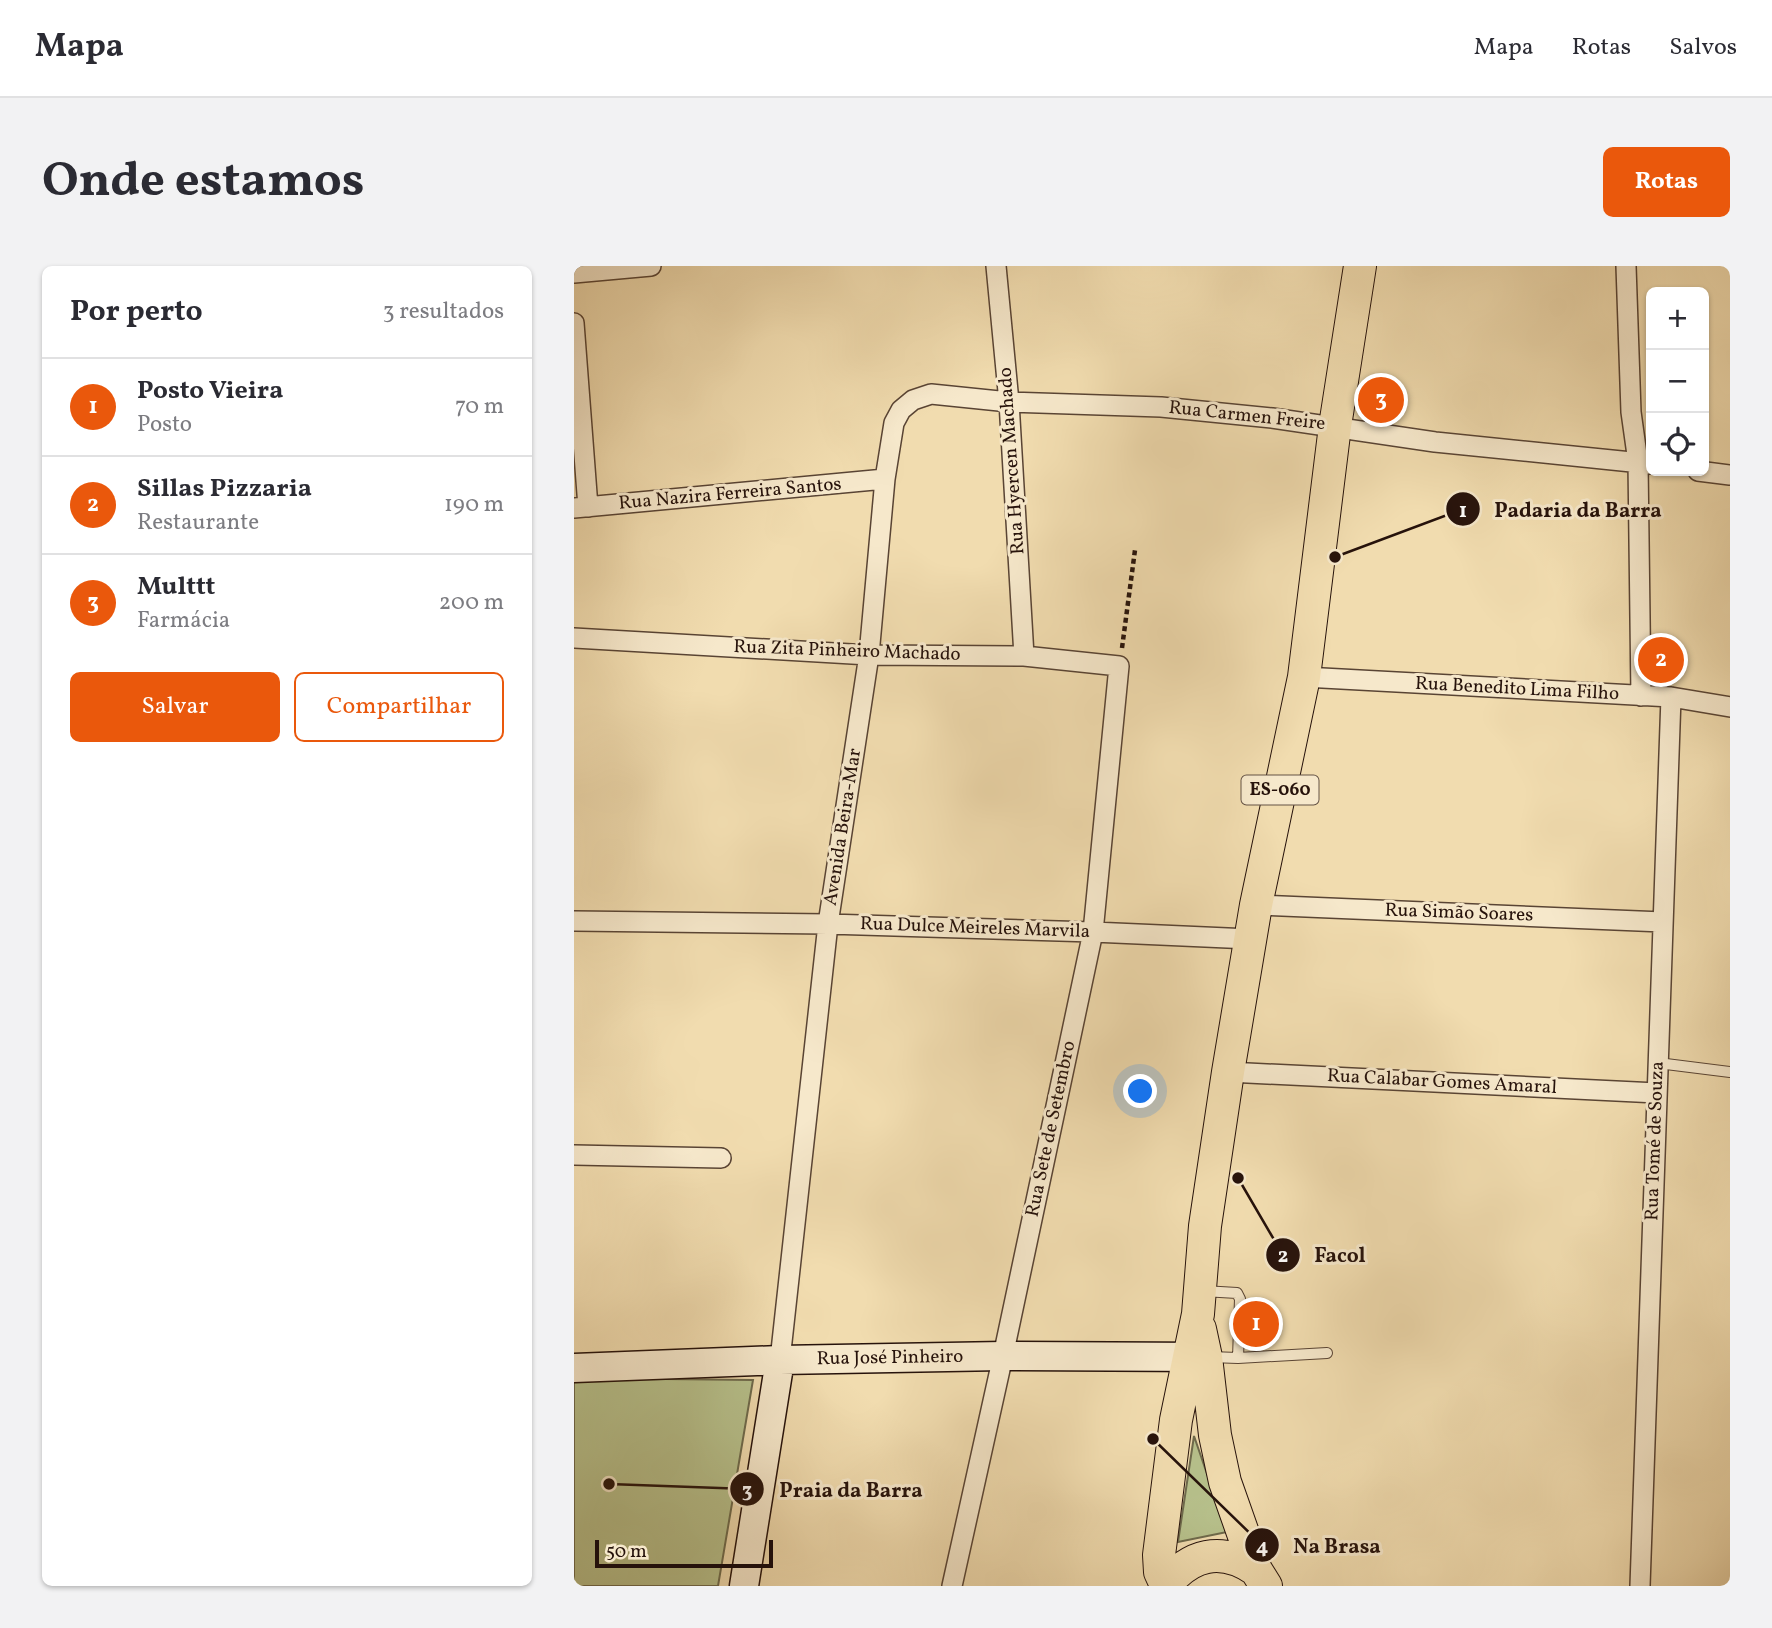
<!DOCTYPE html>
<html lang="pt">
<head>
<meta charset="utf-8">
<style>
	body { margin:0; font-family:Vollkorn,serif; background:#f2f2f3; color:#2b2b33 }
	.controls { position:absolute; right:21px; top:21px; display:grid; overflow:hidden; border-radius:10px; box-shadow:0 2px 5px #0004 }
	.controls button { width:63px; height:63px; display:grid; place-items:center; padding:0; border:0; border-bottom:2px solid #e1e1e2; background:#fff; color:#2b2b33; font:35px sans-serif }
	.scale { position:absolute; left:21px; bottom:18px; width:178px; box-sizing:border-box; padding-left:7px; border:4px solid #26120b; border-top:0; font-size:19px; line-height:24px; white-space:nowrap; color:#26120b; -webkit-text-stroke:5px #f6e8cb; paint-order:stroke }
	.you { position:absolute; left:567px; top:826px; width:24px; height:24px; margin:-18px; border:5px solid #fff; border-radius:50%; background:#1a73e8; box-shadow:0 0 0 10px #1a73e833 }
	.badge { display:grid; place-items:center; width:46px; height:46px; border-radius:50%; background:#ea580c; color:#fff; font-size:23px; font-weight:700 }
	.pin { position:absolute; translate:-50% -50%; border:4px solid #fff; box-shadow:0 2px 7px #0006 }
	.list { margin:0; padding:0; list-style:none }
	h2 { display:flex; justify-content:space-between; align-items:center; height:91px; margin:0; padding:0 28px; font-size:30px }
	h2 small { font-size:23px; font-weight:400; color:#7c7c81 }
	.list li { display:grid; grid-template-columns:46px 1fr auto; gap:21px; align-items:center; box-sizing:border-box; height:98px; padding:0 28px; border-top:2px solid #e1e1e2 }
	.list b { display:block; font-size:26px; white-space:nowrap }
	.list p { margin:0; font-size:23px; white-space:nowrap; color:#7c7c81 }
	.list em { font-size:23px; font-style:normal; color:#7c7c81 }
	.actions { display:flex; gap:14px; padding:21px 28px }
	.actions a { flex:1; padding:16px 0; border:2px solid #ea580c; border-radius:10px; text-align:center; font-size:24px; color:#ea580c }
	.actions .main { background:#ea580c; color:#fff }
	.icon { flex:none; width:38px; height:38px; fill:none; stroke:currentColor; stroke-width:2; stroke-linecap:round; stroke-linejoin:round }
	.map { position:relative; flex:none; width:1156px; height:1320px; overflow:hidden; border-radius:10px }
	header { display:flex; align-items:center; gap:42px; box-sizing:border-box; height:98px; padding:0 35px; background:#fff; border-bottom:2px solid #e1e1e2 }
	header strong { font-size:33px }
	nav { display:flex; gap:38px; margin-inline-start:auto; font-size:24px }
	.intro { display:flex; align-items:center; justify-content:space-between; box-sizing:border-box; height:168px; padding:0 42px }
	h1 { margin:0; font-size:49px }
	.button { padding:18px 32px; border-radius:10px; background:#ea580c; color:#fff; font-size:24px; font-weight:700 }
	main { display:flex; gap:42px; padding:0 42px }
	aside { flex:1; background:#fff; border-radius:10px; box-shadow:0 2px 5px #0004 }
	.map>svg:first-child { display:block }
	.green { fill:#b7c18c; stroke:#6e6a4c; stroke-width:2 }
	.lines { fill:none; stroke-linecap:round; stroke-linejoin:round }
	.lane-casing { stroke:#594434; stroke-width:12 }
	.street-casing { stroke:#594434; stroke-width:22 }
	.secondary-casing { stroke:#26120b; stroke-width:31 }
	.primary-casing { stroke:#26120b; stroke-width:34 }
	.path { stroke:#26120b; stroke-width:4.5; stroke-dasharray:5 3.5; stroke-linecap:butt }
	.lane { stroke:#f6e8cb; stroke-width:10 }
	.street { stroke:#f6e8cb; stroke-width:19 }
	.secondary { stroke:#f6e8cb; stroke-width:28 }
	.primary { stroke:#f1dcaf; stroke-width:32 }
	.labels { text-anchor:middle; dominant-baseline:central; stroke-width:6; stroke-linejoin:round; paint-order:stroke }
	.shield { fill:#f6e8cb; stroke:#645245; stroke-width:2 }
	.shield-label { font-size:18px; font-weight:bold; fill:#26120b }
	.street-label { font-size:19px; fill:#26120b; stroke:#f6e8cb }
	.leader { fill:none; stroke:#26120b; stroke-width:2.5 }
	.callout-dot { fill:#26120b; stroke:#f6e8cb; stroke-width:2.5 }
	.mark-label { font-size:21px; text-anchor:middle; font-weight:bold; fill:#fff }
	.callout-label { font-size:21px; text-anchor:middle; font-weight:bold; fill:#26120b; stroke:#f6e8cb; stroke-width:6; stroke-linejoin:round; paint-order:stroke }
</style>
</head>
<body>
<header>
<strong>Mapa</strong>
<nav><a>Mapa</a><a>Rotas</a><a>Salvos</a></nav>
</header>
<div class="intro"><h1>Onde estamos</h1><a class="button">Rotas</a></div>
<main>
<aside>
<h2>Por perto<small>3 resultados</small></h2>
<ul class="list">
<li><span class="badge">1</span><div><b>Posto Vieira</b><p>Posto</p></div><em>70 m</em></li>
<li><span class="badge">2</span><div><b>Sillas Pizzaria</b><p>Restaurante</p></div><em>190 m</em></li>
<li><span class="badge">3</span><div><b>Multtt</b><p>Farmácia</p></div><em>200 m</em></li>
</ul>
<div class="actions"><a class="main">Salvar</a><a>Compartilhar</a></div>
</aside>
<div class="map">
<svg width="1156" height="1320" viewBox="0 0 1156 1320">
	<rect width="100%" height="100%" fill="#f1dcaf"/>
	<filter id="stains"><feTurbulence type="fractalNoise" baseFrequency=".00286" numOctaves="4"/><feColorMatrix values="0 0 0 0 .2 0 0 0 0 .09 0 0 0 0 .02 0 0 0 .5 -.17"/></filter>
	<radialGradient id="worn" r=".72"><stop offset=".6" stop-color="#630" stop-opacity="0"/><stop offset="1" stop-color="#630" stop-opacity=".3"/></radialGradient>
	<path class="green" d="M0 1112 179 1114 144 1320H0Z
		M620 1170 653 1266 604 1276Z"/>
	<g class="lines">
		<defs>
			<path id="lane" d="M1084 797 1156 806
				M629 1025 663 1027 666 1033 664 1092 636 1091
				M664 1092 753 1087"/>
			<path id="street" d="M422 0 435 136 450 390
				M1052 0 1057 146 1064 196 1067 430
				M0 7 77 0
				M0 57 14 241
				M1124 205 1156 209
				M0 242 311 213
				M0 372 295 389 450 390 545 400 519 666 429 1090 378 1320
				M730 411 1097 431 1156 441
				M682 639 1089 656
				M0 655 254 658 519 666 676 673
				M654 806 1083 827
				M0 889 147 892
				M206 1094 254 658 295 389 311 213 320 157 327 144 339 134 357 128 435 136 587 141 698 152 861 176 1077 198
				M1066 1320 1097 431"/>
			<path id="secondary" d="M0 1102 206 1094 429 1090 632 1091
				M170 1320 206 1094"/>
			<path id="primary" d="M626 1063 632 1091 641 1169 651 1216 682 1304 692 1320
				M592 1319 586 1306 585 1289 602 1154 624 1048 631 960 654 806 682 639 730 411 761 160 786 0
				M591 1320C616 1288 647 1280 682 1304"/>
		</defs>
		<use href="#lane" class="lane-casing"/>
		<use href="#street" class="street-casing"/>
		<use href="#secondary" class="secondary-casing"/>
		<use href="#primary" class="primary-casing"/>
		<path class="path" d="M548 382 561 284"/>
		<use href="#lane" class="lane"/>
		<use href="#street" class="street"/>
		<use href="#secondary" class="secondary"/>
		<use href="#primary" class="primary"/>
	</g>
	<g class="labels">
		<rect class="shield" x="667.5" y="509.5" width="77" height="29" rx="5"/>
		<g class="shield-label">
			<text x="706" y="524">ES-060</text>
		</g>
		<g class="street-label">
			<text transform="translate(673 150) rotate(6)">Rua Carmen Freire</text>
			<text transform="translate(438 195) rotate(-94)">Rua Hyercen Machado</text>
			<text transform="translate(156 228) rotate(-5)">Rua Nazira Ferreira Santos</text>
			<text transform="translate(273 385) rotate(2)">Rua Zita Pinheiro Machado</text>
			<text transform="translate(943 423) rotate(3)">Rua Benedito Lima Filho</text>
			<text transform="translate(269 561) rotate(-81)">Avenida Beira-Mar</text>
			<text transform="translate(885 647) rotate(2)">Rua Simão Soares</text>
			<text transform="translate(401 662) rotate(2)">Rua Dulce Meireles Marvila</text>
			<text transform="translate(868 816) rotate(3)">Rua Calabar Gomes Amaral</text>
			<text transform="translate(477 863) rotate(-78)">Rua Sete de Setembro</text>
			<text transform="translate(1081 875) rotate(-88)">Rua Tomé de Souza</text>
			<text transform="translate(316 1092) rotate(-1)">Rua José Pinheiro</text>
		</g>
	</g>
	<path class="leader" d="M761 291L889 243M664 912L709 989M35 1218L173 1223M579 1173L688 1279"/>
	<g class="callout-dot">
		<circle cx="761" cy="291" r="7"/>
		<circle cx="664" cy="912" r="7"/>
		<circle cx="35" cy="1218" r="7"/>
		<circle cx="579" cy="1173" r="7"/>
		<circle cx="889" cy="243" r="18"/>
		<circle cx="709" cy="989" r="18"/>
		<circle cx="173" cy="1223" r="18"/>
		<circle cx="688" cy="1279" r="18"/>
	</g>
	<g class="mark-label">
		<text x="889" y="251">1</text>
		<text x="709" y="996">2</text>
		<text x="173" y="1231">3</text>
		<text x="688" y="1287">4</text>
	</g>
	<g class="callout-label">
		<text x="1004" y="251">Padaria da Barra</text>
		<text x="766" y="996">Facol</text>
		<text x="277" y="1231">Praia da Barra</text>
		<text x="763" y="1287">Na Brasa</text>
	</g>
	<rect width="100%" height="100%" filter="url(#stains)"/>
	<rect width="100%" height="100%" fill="url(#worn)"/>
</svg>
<div class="controls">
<button>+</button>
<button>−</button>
<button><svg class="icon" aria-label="locate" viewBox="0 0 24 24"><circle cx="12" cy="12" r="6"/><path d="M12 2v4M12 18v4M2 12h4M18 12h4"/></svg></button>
</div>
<div class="scale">50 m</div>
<div class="you"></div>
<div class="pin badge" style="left:682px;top:1058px">1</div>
<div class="pin badge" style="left:1087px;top:394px">2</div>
<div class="pin badge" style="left:807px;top:134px">3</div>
</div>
</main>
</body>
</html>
